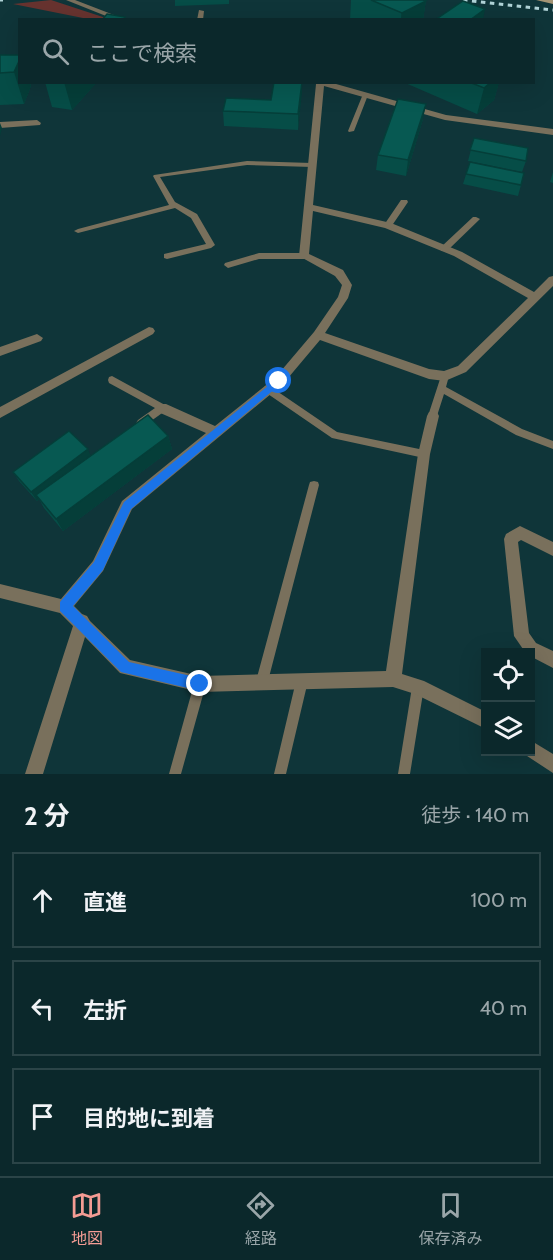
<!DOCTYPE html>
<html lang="ja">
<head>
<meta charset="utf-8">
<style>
	body { margin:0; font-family:Cabin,"Noto Sans JP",sans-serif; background:#143033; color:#f1f3f6 }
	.controls { position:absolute; right:18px; bottom:18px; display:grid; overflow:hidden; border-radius:0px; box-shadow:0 6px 24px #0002 }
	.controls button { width:54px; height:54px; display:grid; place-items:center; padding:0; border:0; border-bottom:2px solid #2b4447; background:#0b282b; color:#f1f3f6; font:30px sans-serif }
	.stop { position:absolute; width:18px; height:18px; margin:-14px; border:4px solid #1a73e8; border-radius:50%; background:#fff }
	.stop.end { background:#1a73e8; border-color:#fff; box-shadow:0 2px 6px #0008 }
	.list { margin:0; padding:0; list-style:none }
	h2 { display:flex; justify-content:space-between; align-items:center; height:78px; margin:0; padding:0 24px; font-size:26px }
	h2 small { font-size:20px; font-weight:400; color:#9aa6a9 }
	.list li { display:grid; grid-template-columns:39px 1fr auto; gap:18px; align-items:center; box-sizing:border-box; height:96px; margin:0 12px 12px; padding:0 12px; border:2px solid #2b4447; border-radius:0px }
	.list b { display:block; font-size:22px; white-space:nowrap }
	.list em { font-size:20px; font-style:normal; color:#9aa6a9 }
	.icon { flex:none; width:33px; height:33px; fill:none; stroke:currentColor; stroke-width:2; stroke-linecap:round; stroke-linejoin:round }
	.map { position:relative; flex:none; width:553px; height:774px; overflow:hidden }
	.search { position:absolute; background:#0b282b; box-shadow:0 6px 24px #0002; left:18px; right:18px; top:18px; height:66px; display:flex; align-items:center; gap:15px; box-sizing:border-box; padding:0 21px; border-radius:0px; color:#9aa6a9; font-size:22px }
	.sheet { height:402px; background:#0b282b }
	nav { display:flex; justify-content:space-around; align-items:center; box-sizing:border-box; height:84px; border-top:2px solid #2b4447; background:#0b282b; font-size:16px; color:#9aa6a9 }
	nav a { display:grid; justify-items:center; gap:3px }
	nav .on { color:#f59c94 }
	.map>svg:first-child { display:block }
	.green { fill:#67332f }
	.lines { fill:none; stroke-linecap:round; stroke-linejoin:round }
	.lane { fill:#79705c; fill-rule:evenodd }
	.street { fill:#79705c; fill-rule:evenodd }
	.secondary { fill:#a39474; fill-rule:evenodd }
	.rail { stroke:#afd2d6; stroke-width:3; stroke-dasharray:4.5 4.5; stroke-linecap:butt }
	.wall { fill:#064d47 }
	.shaded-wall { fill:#053e39 }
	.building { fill:#075952; stroke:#053e39; stroke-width:1.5 }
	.route { fill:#1a73e8 }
</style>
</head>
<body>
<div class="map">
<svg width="553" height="774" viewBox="0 0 553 774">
	<rect width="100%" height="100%" fill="#0f3539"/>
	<path class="green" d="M51 0 109 19H88L13 4Z"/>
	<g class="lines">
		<path class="lane" d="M199 10 204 11 203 20H197Z
			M363 94 368 95 354 131 349 132 348 131Z
			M247 161 312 163 315 165 312 167 247 165 160 177 175 202 197 214 215 245 211 248 167 259 164 258V254L206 244 191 218 175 208 78 233 74 231 78 229 169 205 153 176 154 175Z
			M401 200H407L408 202 391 227H385L384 225Z
			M473 217H476L480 219 447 251H441V247Z
			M259 253H304L308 256 304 259H259L228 268 224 265 225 263Z
			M445 372 448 374 449 376 446 387 522 429 553 441V449L516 435 444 394 436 419H430L428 416 441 376 442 374Z
			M112 376 165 405 167 408 165 411 144 426 141 427 138 426 136 423 138 420 155 408 109 383 108 380 109 377Z
			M268 385 337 432 424 450 427 451 429 454 427 457 424 458 332 438 265 392 263 389 265 386Z
			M314 481 318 482 319 485 268 681 266 685 262 687 258 685 256 681 309 485 310 482Z
			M302 675 306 677 308 681 286 774H274L296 681 298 677Z
			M200 678 204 680 206 684 181 774H169L194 684 196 680Z
			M418 681 422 683 424 687 410 774H398L412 687 414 683Z"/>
		<path class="street" d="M66 0H75L127 20H116Z
			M314 82H329L446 115 553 129V135L445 120 324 86 313 205 391 223 462 252 534 292 549 277 553 276V286L466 372 445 381 429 379 320 340 283 384 132 509 103 571 74 606 82 614 87 616 90 621 130 660 200 676 386 671 418 454 427 416 429 412H437L439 416 430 454 402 674 424 681 486 712V729L415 694 393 687 200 692 120 673 85 637 43 774H25L73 626 60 613 0 598V584L61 599 93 561 122 501 206 433 158 412 156 408 158 404H166L215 426 275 378 314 332 338 297 342 285 335 276 299 256 316 84ZM313 211 385 228 454 256 528 298 458 366 444 371 429 369 325 333 348 298 352 285 343 270 309 254Z
			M37 120 41 123 40 125 0 128V122Z
			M149 327 153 328 155 331 153 334 0 418V407Z
			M37 334 43 338 41 341 0 356V347Z
			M520 526 553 542V556L521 540 518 542 529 633 536 643 553 651V668L530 656V652H525L514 636 504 539 506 534Z
			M530 740 553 754V773L524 754 523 752H530Z"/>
		<path class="secondary" d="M536 0H553V4Z"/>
		<path class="rail" d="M0 0H3
			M463 0 553 10"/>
	</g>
	<path class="wall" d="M175 0H229V4L175 6Z
		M351 0H426L423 20H350Z
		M0 55H20V82H30L31 86 24 104 0 105Z
		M45 82H97L72 110 52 107Z
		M302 82 298 130 224 126 223 111 271 100Z
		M403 82H499L494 100 477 114Z
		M423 119 406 176 376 170 378 155Z
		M474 138 526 161 522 172 468 161Z
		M470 162 521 185 518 196 463 184Z
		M553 172V183L550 182Z
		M168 436 172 449 63 531 44 508 39 499 37 501 19 481 13 472 91 456Z"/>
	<path class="shaded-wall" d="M402 0H426L423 20H401Z
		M485 9 483 20H470Z
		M20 59V82H30L31 86 24 104 14 72Z
		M64 82H97L72 110Z
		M302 82V92L298 130V114Z
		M491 82H499L494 100 477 114 484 88Z
		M426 104 423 119 406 176 408 160Z
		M0 123 2 128 0 136Z
		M168 436 172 449 63 531 56 519Z
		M88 449 92 459 36 495 39 499 37 501 31 492Z"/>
	<path class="building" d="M371 0H423L426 1 402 13Z
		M463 1 485 9 470 20H435Z
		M107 14 125 17 123 20H102Z
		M0 55H20V59L14 72 0 73Z
		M274 82H302L298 114 223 111 226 98 271 100Z
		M469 82H491L484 88Z
		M398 99 426 104 408 160 378 155Z
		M474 138 528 148 526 161 470 150Z
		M470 162 524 173 521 185 466 174Z
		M148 415 168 436 56 519 36 495Z
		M69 431 88 449 31 492 13 472Z"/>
	<path class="route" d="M279 377 283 381 282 383 131 509 103 570 73 606 129 662 200 678 204 680V689L200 691 121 672 60 611V602L94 562 124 502Z"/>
</svg>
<div class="controls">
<button><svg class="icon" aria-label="locate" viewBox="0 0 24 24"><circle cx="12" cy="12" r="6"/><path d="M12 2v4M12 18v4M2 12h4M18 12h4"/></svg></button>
<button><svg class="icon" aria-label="layers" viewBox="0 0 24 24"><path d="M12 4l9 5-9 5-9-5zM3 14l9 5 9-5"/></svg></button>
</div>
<div class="stop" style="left:279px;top:381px"></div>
<div class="stop end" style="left:200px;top:684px"></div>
<div class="search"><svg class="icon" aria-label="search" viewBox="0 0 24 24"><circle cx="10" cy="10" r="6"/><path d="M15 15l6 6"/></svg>ここで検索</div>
</div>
<section class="sheet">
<h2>2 分<small>徒歩 · 140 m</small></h2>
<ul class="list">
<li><svg class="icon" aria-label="ahead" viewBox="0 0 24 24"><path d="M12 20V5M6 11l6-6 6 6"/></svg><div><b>直進</b></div><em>100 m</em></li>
<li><svg class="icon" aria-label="left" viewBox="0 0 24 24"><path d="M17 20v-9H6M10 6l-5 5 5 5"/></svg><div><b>左折</b></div><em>40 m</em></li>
<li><svg class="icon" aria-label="arrive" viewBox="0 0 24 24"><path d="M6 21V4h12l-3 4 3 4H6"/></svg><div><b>目的地に到着</b></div></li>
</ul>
</section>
<nav>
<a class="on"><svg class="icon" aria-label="map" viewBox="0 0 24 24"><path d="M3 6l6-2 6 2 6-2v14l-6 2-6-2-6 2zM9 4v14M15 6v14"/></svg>地図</a>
<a><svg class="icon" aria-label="directions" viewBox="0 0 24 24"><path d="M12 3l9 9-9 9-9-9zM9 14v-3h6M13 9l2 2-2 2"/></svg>経路</a>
<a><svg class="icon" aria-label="saved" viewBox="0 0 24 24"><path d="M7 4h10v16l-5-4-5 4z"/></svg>保存済み</a>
</nav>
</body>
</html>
